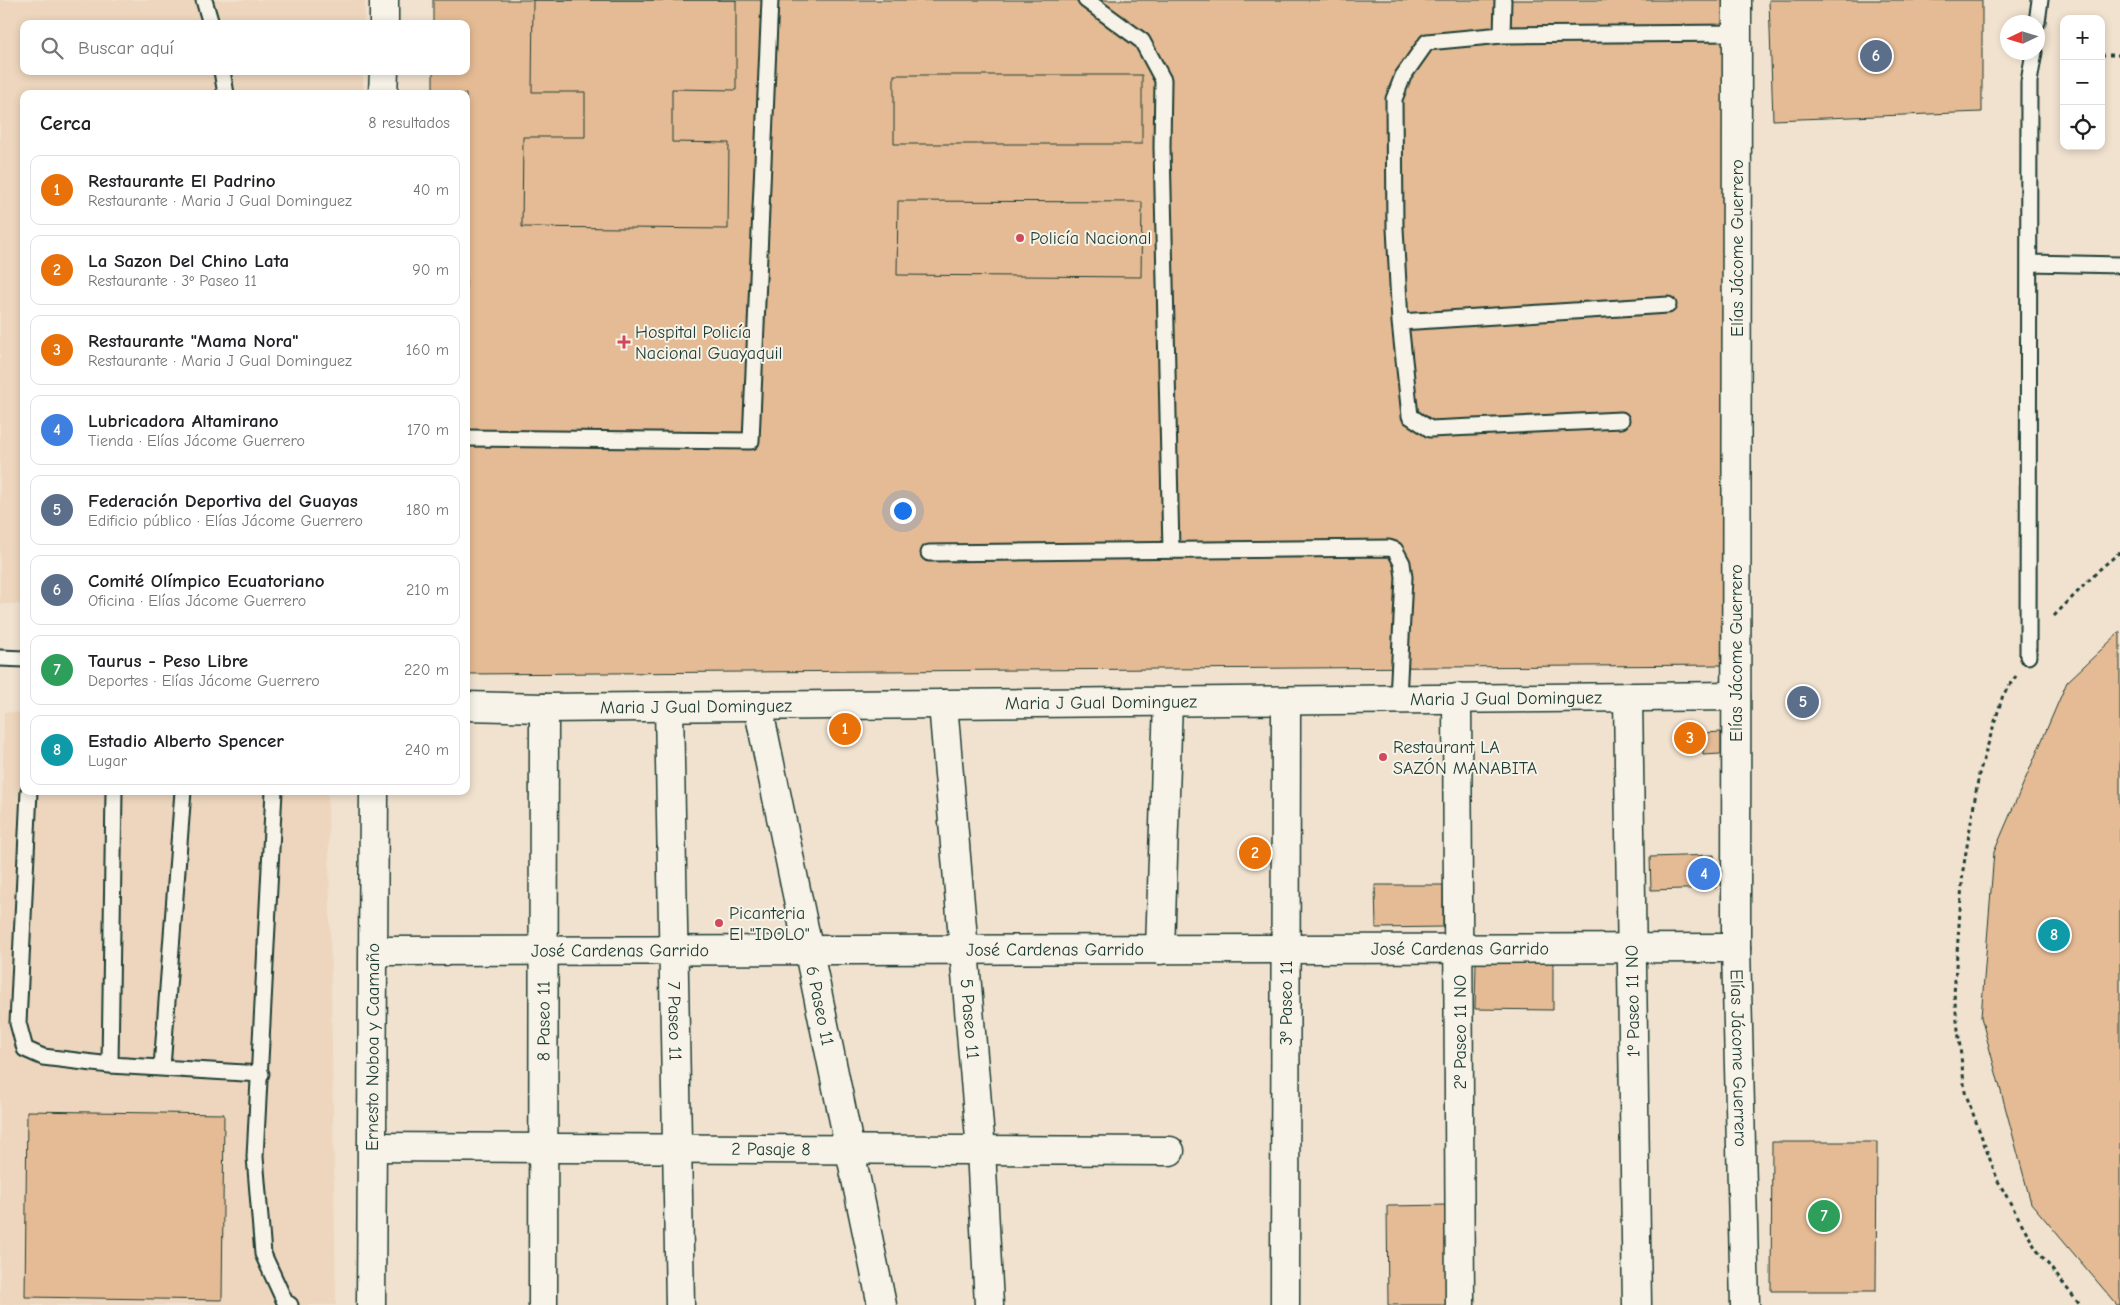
<!DOCTYPE html>
<html lang="es">
<head>
<meta charset="utf-8">
<style>
	body { margin:0; font-family:"Comic Neue",sans-serif; background:#f6f6f6; color:#202124 }
	.controls { position:absolute; right:15px; top:15px; display:grid; overflow:hidden; border-radius:10px; box-shadow:0 2px 8px #0003 }
	.controls button { width:45px; height:45px; display:grid; place-items:center; padding:0; border:0; border-bottom:1px solid #e0e0e0; background:#fff; color:#202124; font:25px sans-serif }
	.compass { position:absolute; left:2000px; top:15px; width:45px; height:45px; border-radius:50%; background:#fff; box-shadow:0 2px 8px #0003; rotate:266deg }
	.you { position:absolute; left:902px; top:510px; width:18px; height:18px; margin:-12px; border:4px solid #fff; border-radius:50%; background:#1a73e8; box-shadow:0 0 0 8px #1a73e833 }
	.badge { display:grid; place-items:center; width:32px; height:32px; border-radius:50%; background:#d1495b; color:#fff; font-size:16px; font-weight:700 }
	.pin { position:absolute; translate:-50% -50%; border:2px solid #fff; box-shadow:0 1px 5px #0006 }
	.list { margin:0; padding:0; list-style:none }
	h2 { display:flex; justify-content:space-between; align-items:center; height:65px; margin:0; padding:0 20px; font-size:21px }
	h2 small { font-size:16px; font-weight:400; color:#757577 }
	.list li { display:grid; grid-template-columns:32px 1fr auto; gap:15px; align-items:center; box-sizing:border-box; height:70px; margin:0 10px 10px; padding:0 10px; border:1px solid #e0e0e0; border-radius:10px }
	.list b { display:block; font-size:19px; white-space:nowrap }
	.list p { margin:0; font-size:16px; white-space:nowrap; color:#757577 }
	.list em { font-size:16px; font-style:normal; color:#757577 }
	.icon { flex:none; width:28px; height:28px; fill:none; stroke:currentColor; stroke-width:2; stroke-linecap:round; stroke-linejoin:round }
	.map { position:relative; flex:none; width:2120px; height:1305px; overflow:hidden }
	.search { position:absolute; background:#fff; box-shadow:0 2px 8px #0003; left:20px; top:20px; width:450px; height:55px; display:flex; align-items:center; gap:12px; box-sizing:border-box; padding:0 18px; border-radius:10px; color:#757577; font-size:19px }
	.panel { position:absolute; background:#fff; box-shadow:0 2px 8px #0003; left:20px; top:90px; width:450px; height:705px; border-radius:10px }
	.map>svg:first-child { display:block }
	.built { fill:#edd6bd }
	.building { fill:#e4bb94; stroke:#1f3d34 }
	.lines { fill:none; stroke-linecap:round; stroke-linejoin:round }
	.lane-casing { stroke:#1f3d34; stroke-width:19 }
	.street-casing { stroke:#1f3d34; stroke-width:31 }
	.path { stroke:#1f3d34; stroke-width:3; stroke-dasharray:4 4; stroke-linecap:butt }
	.lane { stroke:#f7f3e8; stroke-width:15 }
	.street { stroke:#f7f3e8; stroke-width:28 }
	.poi-dot { fill:#d1495b; stroke:#f7f3e8; stroke-width:2 }
	.labels { text-anchor:middle; dominant-baseline:central; stroke-width:4; stroke-linejoin:round; paint-order:stroke }
	.poi-label { font-size:18px; fill:#1f3d34; stroke:#f7f3e8; text-anchor:start }
	.street-label { font-size:18px; fill:#1f3d34; stroke:#f7f3e8 }
</style>
</head>
<body>
<div class="map">
<svg width="2120" height="1305" viewBox="0 0 2120 1305">
	<rect width="100%" height="100%" fill="#f1e2cf"/>
	<filter id="ink" filterUnits="userSpaceOnUse"><feTurbulence type="fractalNoise" baseFrequency=".02" numOctaves="2"/><feDisplacementMap in="SourceGraphic" scale="10" xChannelSelector="R" yChannelSelector="G"/><feConvolveMatrix kernelMatrix="1 2 1 2 8 2 1 2 1" color-interpolation-filters="sRGB"/></filter>
	<g filter="url(#ink)">
		<path class="built" d="M0 0H365L364 24H24V71H363V94H24V604H0Z
			M4 712 24 713V791H328L336 1305H0V900Z"/>
		<path class="building" d="M433 0H1725L1722 665 466 674V94H433V71H466V24H433Z
			M533 0H736V90L672 89V142L729 143 728 229 522 227 523 137H585V92H532Z
			M1769 0H1982V112L1773 120Z
			M894 75H1142V144H894Z
			M898 201 1142 202 1141 277 897 275Z
			M2120 632V1305H2117L2031 1203 1981 1017 1994 852 2067 682Z
			M1721 732V754L1703 755V733Z
			M1714 855 1716 888 1651 890 1650 857Z
			M1375 885H1443V927L1376 928Z
			M1476 961H1553V1010L1475 1009Z
			M27 1111 224 1114 222 1300 25 1297Z
			M1772 1142H1877L1876 1291H1771Z
			M1449 1205 1450 1305H1388L1387 1206Z"/>
		<g class="lines">
			<defs>
				<path id="lane" d="M204 0 211 24
					M1086 0 1142 41 1163 80 1162 147 1171 550
					M2037 22 2040 0
					M1502 35 1503 0
					M222 71 226 94
					M2030 263 2120 265
					M1668 305 1400 322 1395 228 1394 99 1403 76 1427 42 1502 35 1737 33
					M1400 322 1410 416 1430 429 1621 420
					M466 438 751 441 770 0
					M929 553 1389 548 1395 550 1402 563 1404 577 1398 699
					M2028 656 2029 82 2034 52
					M0 658 24 659
					M29 791 18 1023 25 1049 43 1057 110 1065 261 1074
					M274 791 255 1157 263 1254 285 1302 290 1305
					M110 1065 114 791
					M162 1067 183 791"/>
				<g id="street">
					<path id="s1" d="M1737 0 1736 948 1745 1305"/>
					<path d="M384 24V0"/>
					<path d="M383 94 384 71"/>
					<path d="M1628 697 1637 1305"/>
					<path d="M1457 698 1460 1305"/>
					<path id="s2" d="M943 704 981 1150 989 1305"/>
					<path id="s3" d="M466 706 544 708 1736 696"/>
					<path id="s4" d="M758 706 882 1305"/>
					<path id="s5" d="M669 707 680 1305"/>
					<path d="M1160 950 1168 701"/>
					<path id="s6" d="M374 951 1736 948"/>
					<path id="s7" d="M372 1147 1170 1151"/>
					<path id="s8" d="M371 1305 374 791"/>
					<path id="s9" d="M543 1305 544 708"/>
					<path d="M1285 1305 1286 701"/>
				</g>
			</defs>
			<use href="#lane" class="lane-casing"/>
			<use href="#street" class="street-casing"/>
			<path class="path" d="M2101 55H2120
				M2054 616 2100 569 2120 552
				M2016 676 2003 695 1979 774 1963 870 1954 994 1965 1092 1998 1181 2036 1249 2080 1305"/>
			<use href="#lane" class="lane"/>
			<use href="#street" class="street"/>
		</g>
	</g>
	<g class="poi-dot">
		<circle cx="1020" cy="238" r="5"/>
		<path d="M621.5 334.5h5v5h5v5h-5v5h-5v-5h-5v-5h5z"/>
		<circle cx="1383" cy="757" r="5"/>
		<circle cx="719" cy="923" r="5"/>
	</g>
	<g class="labels">
		<g class="poi-label">
			<text x="1030" y="238">Policía Nacional</text>
			<text x="635" y="332">Hospital Policía<tspan x="635" dy="21">Nacional Guayaquil</tspan></text>
			<text x="1393" y="747">Restaurant LA<tspan x="1393" dy="21">SAZÓN MANABITA</tspan></text>
			<text x="729" y="913">Picanteria<tspan x="729" dy="21">El "IDOLO"</tspan></text>
		</g>
		<g class="street-label">
			<text transform="translate(1737 248) rotate(-90)">Elías Jácome Guerrero</text>
			<text transform="translate(1736 653) rotate(-90)">Elías Jácome Guerrero</text>
			<text stroke="none"><textPath href="#s3" startOffset="1040">Maria J Gual Dominguez</textPath></text>
			<text stroke="none"><textPath href="#s3" startOffset="635">Maria J Gual Dominguez</textPath></text>
			<text stroke="none"><textPath href="#s3" startOffset="230">Maria J Gual Dominguez</textPath></text>
			<text stroke="none"><textPath href="#s6" startOffset="1086">José Cardenas Garrido</textPath></text>
			<text stroke="none"><textPath href="#s6" startOffset="681">José Cardenas Garrido</textPath></text>
			<text stroke="none"><textPath href="#s6" startOffset="246">José Cardenas Garrido</textPath></text>
			<text transform="translate(1633 1001) rotate(-91)">1º Paseo 11 NO</text>
			<text transform="translate(1286 1003) rotate(-90)">3º Paseo 11</text>
			<text stroke="none"><textPath href="#s4" startOffset="306">6 Paseo 11</textPath></text>
			<text stroke="none"><textPath href="#s2" startOffset="316">5 Paseo 11</textPath></text>
			<text stroke="none"><textPath href="#s9" startOffset="284">8 Paseo 11</textPath></text>
			<text stroke="none"><textPath href="#s5" startOffset="314">7 Paseo 11</textPath></text>
			<text transform="translate(1460 1032) rotate(-90)">2º Paseo 11 NO</text>
			<text stroke="none"><textPath href="#s8" startOffset="258">Ernesto Noboa y Caamaño</textPath></text>
			<text stroke="none"><textPath href="#s1" startOffset="1058">Elías Jácome Guerrero</textPath></text>
			<text stroke="none"><textPath href="#s7" startOffset="399">2 Pasaje 8</textPath></text>
		</g>
	</g>
</svg>
<div class="controls">
<button>+</button>
<button>−</button>
<button><svg class="icon" aria-label="locate" viewBox="0 0 24 24"><circle cx="12" cy="12" r="6"/><path d="M12 2v4M12 18v4M2 12h4M18 12h4"/></svg></button>
</div>
<svg class="compass" viewBox="-18 -18 36 36"><path d="M0-13l5 13h-10z" fill="#e53935"/><path d="M0 13l5-13h-10z" fill="#757577"/></svg>
<div class="you"></div>
<div class="pin badge" style="left:845px;top:729px;background:#e8710a">1</div>
<div class="pin badge" style="left:1255px;top:853px;background:#e8710a">2</div>
<div class="pin badge" style="left:1690px;top:738px;background:#e8710a">3</div>
<div class="pin badge" style="left:1704px;top:874px;background:#3f7fe0">4</div>
<div class="pin badge" style="left:1803px;top:702px;background:#5c6f8a">5</div>
<div class="pin badge" style="left:1876px;top:56px;background:#5c6f8a">6</div>
<div class="pin badge" style="left:1824px;top:1216px;background:#2e9e5b">7</div>
<div class="pin badge" style="left:2054px;top:935px;background:#0f9aa8">8</div>
<div class="search"><svg class="icon" aria-label="search" viewBox="0 0 24 24"><circle cx="10" cy="10" r="6"/><path d="M15 15l6 6"/></svg>Buscar aquí</div>
<section class="panel">
<h2>Cerca<small>8 resultados</small></h2>
<ul class="list">
<li><span class="badge" style="background:#e8710a">1</span><div><b>Restaurante El Padrino</b><p>Restaurante · Maria J Gual Dominguez</p></div><em>40 m</em></li>
<li><span class="badge" style="background:#e8710a">2</span><div><b>La Sazon Del Chino Lata</b><p>Restaurante · 3º Paseo 11</p></div><em>90 m</em></li>
<li><span class="badge" style="background:#e8710a">3</span><div><b>Restaurante &quot;Mama Nora&quot;</b><p>Restaurante · Maria J Gual Dominguez</p></div><em>160 m</em></li>
<li><span class="badge" style="background:#3f7fe0">4</span><div><b>Lubricadora Altamirano</b><p>Tienda · Elías Jácome Guerrero</p></div><em>170 m</em></li>
<li><span class="badge" style="background:#5c6f8a">5</span><div><b>Federación Deportiva del Guayas</b><p>Edificio público · Elías Jácome Guerrero</p></div><em>180 m</em></li>
<li><span class="badge" style="background:#5c6f8a">6</span><div><b>Comité Olímpico Ecuatoriano</b><p>Oficina · Elías Jácome Guerrero</p></div><em>210 m</em></li>
<li><span class="badge" style="background:#2e9e5b">7</span><div><b>Taurus - Peso Libre</b><p>Deportes · Elías Jácome Guerrero</p></div><em>220 m</em></li>
<li><span class="badge" style="background:#0f9aa8">8</span><div><b>Estadio Alberto Spencer</b><p>Lugar</p></div><em>240 m</em></li>
</ul>
</section>
</div>
</body>
</html>
